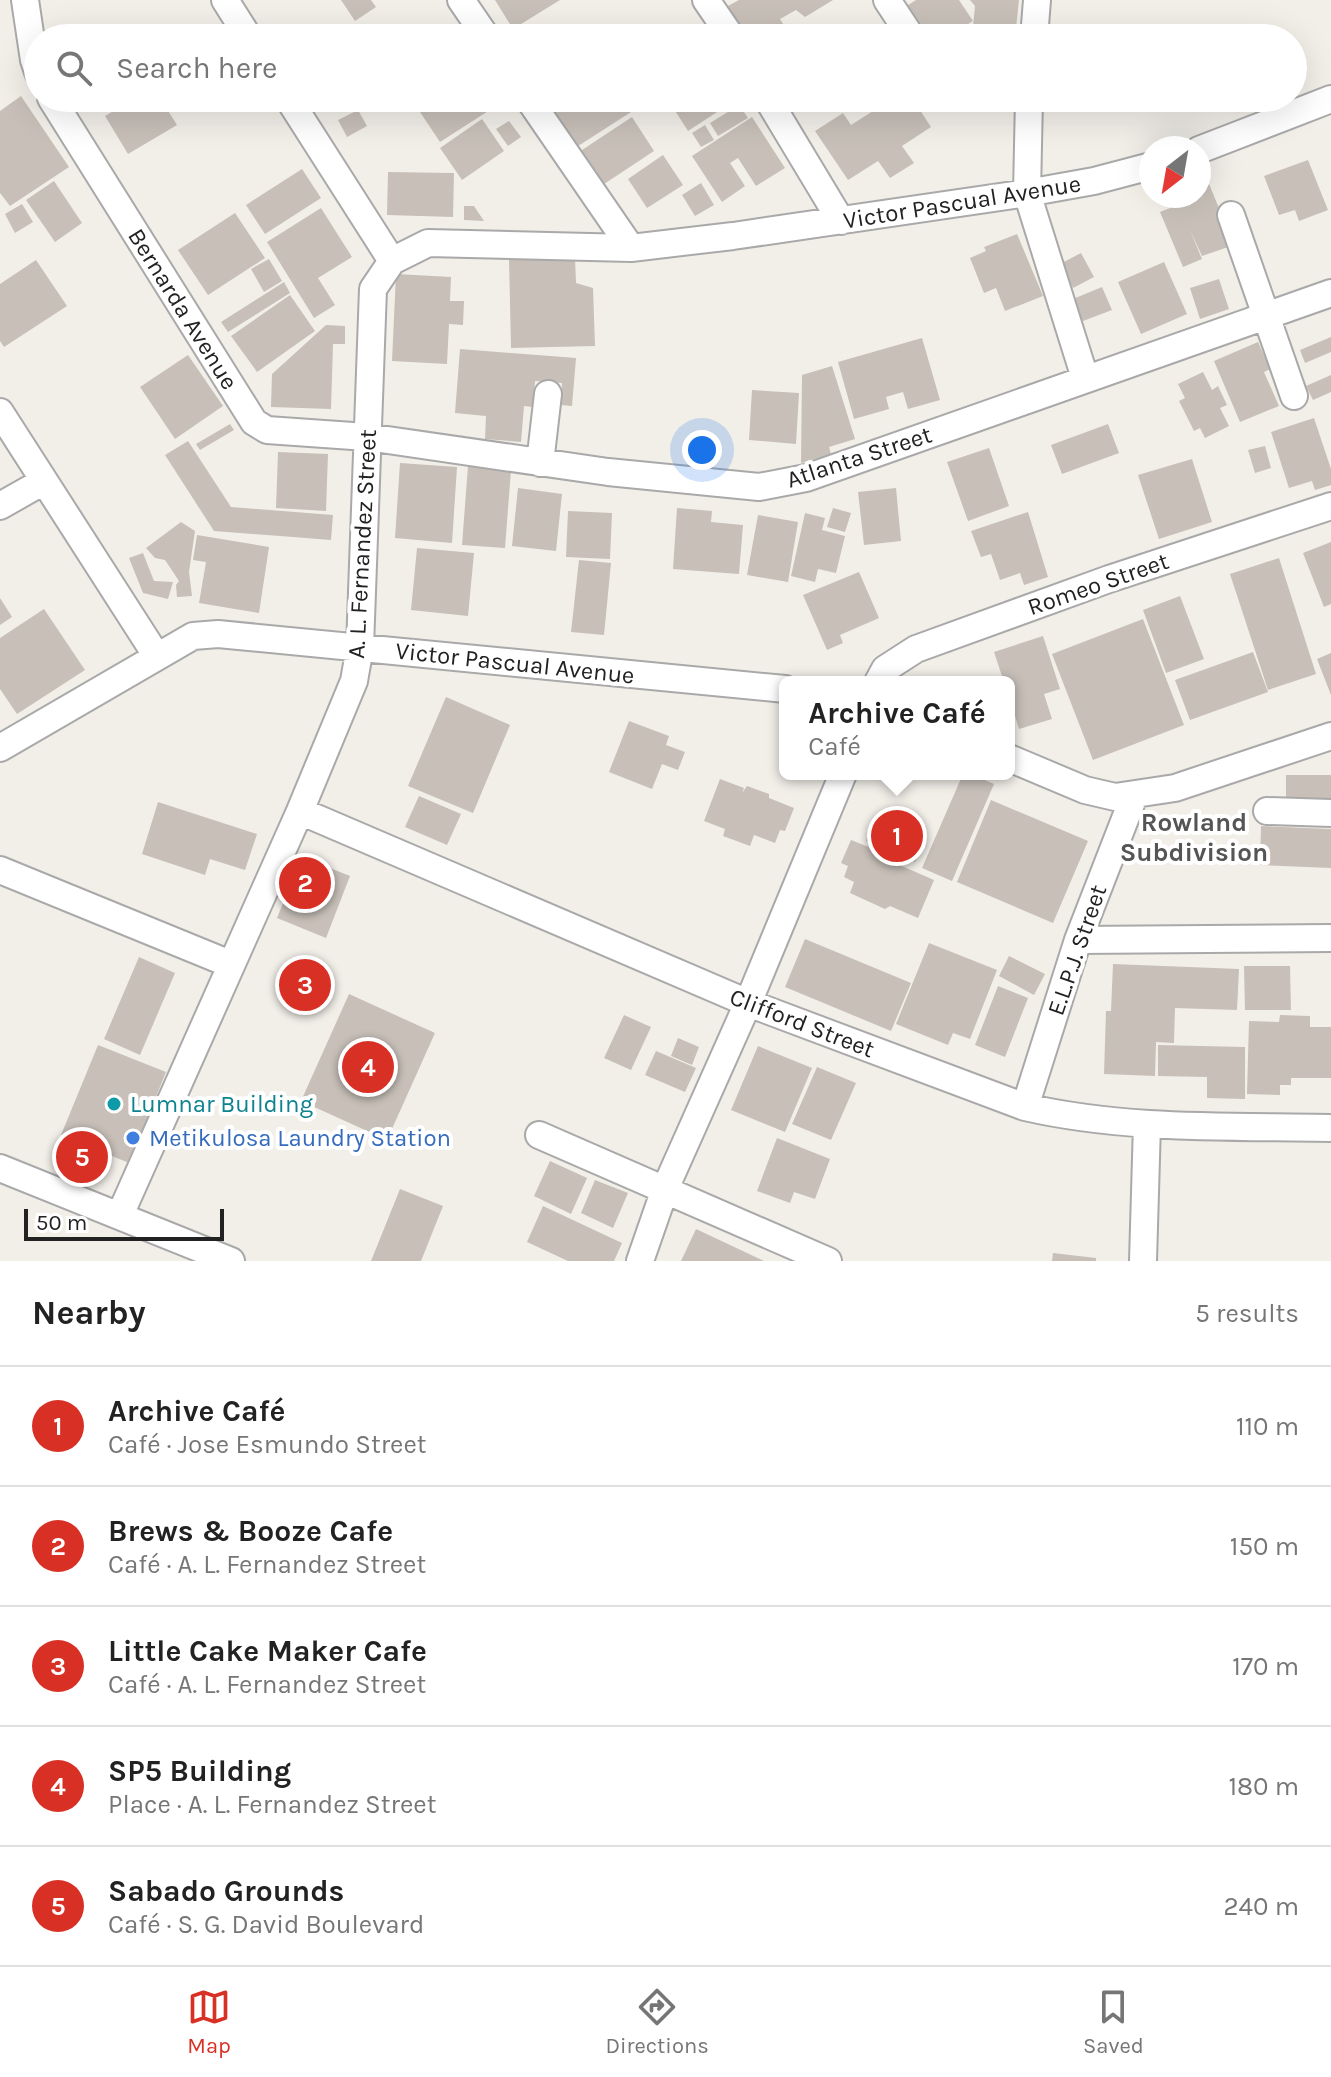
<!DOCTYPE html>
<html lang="en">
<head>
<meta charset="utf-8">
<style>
	body { margin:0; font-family:Karla,sans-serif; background:#f2f2f2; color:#222 }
	.compass { position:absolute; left:1139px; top:136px; width:72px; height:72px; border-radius:50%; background:#fff; box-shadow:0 8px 32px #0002; rotate:211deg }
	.scale { position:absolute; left:24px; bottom:20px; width:200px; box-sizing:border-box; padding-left:8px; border:4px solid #222; border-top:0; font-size:22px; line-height:28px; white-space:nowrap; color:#222; -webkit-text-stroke:6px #fff; paint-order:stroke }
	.you { position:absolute; left:702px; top:450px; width:28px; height:28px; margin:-20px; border:6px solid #fff; border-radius:50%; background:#1a73e8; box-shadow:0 0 0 12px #1a73e833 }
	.badge { display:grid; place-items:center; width:52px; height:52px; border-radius:50%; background:#d93025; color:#fff; font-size:26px; font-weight:700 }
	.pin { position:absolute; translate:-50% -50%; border:4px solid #fff; box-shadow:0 2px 8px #0006 }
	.popup { position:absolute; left:779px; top:676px; width:236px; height:104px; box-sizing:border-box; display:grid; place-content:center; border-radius:12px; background:#fff; filter:drop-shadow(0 2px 6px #0005); font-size:26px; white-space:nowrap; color:#767676 }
	.popup b { font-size:30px; color:#222 }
	.popup::after { content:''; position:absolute; left:50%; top:100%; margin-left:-16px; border:16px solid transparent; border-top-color:#fff }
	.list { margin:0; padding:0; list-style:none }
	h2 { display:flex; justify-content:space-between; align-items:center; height:104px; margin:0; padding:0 32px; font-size:34px }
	h2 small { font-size:26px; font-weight:400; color:#767676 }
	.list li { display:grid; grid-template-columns:52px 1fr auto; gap:24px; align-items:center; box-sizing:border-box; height:120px; padding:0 32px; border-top:2px solid #e0e0e0 }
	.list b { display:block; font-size:30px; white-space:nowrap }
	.list p { margin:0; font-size:26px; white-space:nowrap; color:#767676 }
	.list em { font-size:26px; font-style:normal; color:#767676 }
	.icon { flex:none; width:44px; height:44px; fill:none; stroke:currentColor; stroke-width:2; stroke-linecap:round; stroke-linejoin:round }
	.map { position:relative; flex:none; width:1331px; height:1261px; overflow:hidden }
	.search { position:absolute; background:#fff; box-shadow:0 8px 32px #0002; left:24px; right:24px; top:24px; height:88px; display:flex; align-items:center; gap:20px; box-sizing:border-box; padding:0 28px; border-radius:44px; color:#767676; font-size:30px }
	.sheet { height:704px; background:#fff }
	nav { display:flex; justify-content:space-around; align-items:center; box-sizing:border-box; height:112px; border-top:2px solid #e0e0e0; background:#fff; font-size:22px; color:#767676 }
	nav a { display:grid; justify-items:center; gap:4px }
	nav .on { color:#d93025 }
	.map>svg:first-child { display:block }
	.building { fill:#c7bfb8 }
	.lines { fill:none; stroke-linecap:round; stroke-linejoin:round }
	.minor-casing { stroke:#a9a9a9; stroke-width:30 }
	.minor { stroke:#fff; stroke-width:26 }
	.culture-dot { fill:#0f9aa8; stroke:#fff; stroke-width:3 }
	.shop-dot { fill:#3f7fe0; stroke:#fff; stroke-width:3 }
	.labels { text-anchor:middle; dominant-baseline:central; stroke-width:8; stroke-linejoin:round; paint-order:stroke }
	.street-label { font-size:24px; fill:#222; stroke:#fff }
	.culture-label { font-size:24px; fill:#0d838f; stroke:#fff; text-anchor:start }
	.shop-label { font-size:24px; fill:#366cbe; stroke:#fff; text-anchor:start }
	.neighbourhood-label { font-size:26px; font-weight:bold; fill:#555; stroke:#fff }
</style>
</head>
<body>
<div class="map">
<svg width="1331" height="1261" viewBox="0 0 1331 1261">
	<rect width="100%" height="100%" fill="#f2efe9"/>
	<path class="building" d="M341 0H371L376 7 355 21Z
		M495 0H560L513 29Z
		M739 0H833L805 17 796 10 780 19 792 38H746L726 7Z
		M916 0H959L973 21 953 33 956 38H924L905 7Z
		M970 0H1019L1015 38H972L975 6Z
		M21 96 69 167 10 206 0 193V111Z
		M135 98H160L177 125 128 154 105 116Z
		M434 98H491L496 106 440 142 418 109Z
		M562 98H638L642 105 575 148 549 106Z
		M667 98H732L734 101 688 131Z
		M875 98H912L931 127 902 146 914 163 890 178 878 161 848 180 815 131 843 113 851 125 881 106Z
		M739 105 748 118 718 136 710 123Z
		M358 110 367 126 347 137 338 120Z
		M632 117 654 151 601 186 579 152Z
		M752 117 785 168 756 186 738 158 730 163 745 186 722 202 692 156Z
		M482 119 504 151 462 180 440 148Z
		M509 121 521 137 508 146 496 129Z
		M705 125 714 140 701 147 692 133Z
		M663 155 683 185 647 208 628 179Z
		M1308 160 1328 210 1299 221 1295 210 1279 215 1264 176Z
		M302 169 321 198 265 234 246 205Z
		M388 172 454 173 453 217 387 215Z
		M1205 174 1234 245 1202 256 1190 230 1202 259 1183 267 1160 212 1180 204 1177 197 1179 196H1199V177Z
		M54 181 82 223 55 242 26 200Z
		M701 183 714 205 695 216 682 195Z
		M22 204 33 222 15 233 5 214Z
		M464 206H474L484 221 464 220Z
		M321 208 352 257 318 278 335 305 314 318 267 242Z
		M235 213 265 258 208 295 178 250Z
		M1017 234 1043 296 1005 311 996 288 984 293 970 258 986 251 984 247Z
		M1081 253 1094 277 1073 288 1060 264Z
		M575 258 576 283 593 288 595 346 511 348 509 259Z
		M269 259 282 281 264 292 251 269Z
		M36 260 67 306 4 347 0 341V284Z
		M1164 262 1187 314 1141 334 1118 282Z
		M396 274 451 277 450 301H464L463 325 449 324 447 364 392 361Z
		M1219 279 1229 309 1200 319 1190 288Z
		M284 282 290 293 228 332 221 322Z
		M1102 287 1112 310 1083 321 1073 299Z
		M290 295 315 331 257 372 231 336Z
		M326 325 345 326V344H333L331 409 271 407 272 374Z
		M1331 337V352L1305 363 1300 350Z
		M922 338 940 400 908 409 903 392 886 397 889 409 854 419 838 362Z
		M1258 342 1270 369 1264 372 1279 406 1240 422 1214 361Z
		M460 349 576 358 572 406 561 405 562 383 535 381 533 407 524 406 521 442 485 439 486 416 455 413Z
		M188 355 223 406 175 439 140 387Z
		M832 366 855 439 829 447 831 454 801 463 802 375Z
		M1203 372 1212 390 1218 386 1227 405 1220 408 1229 426 1205 438 1200 428 1194 431 1179 401 1185 398 1178 384Z
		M1331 375V392L1313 400 1306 386Z
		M752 390 799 393 796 444 749 440Z
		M1314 418 1331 469V485L1315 490 1312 481 1289 488 1271 432Z
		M230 424 234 430 200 450 196 444Z
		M1108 424 1119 453 1062 474 1051 445Z
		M188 441 231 507 333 515 331 540 214 531 165 455Z
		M1265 446 1271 468 1255 473 1248 450Z
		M989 448 1009 506 968 521 947 462Z
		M278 452 328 454 326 511 276 508Z
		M1192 459 1212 522 1159 539 1138 475Z
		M400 463 457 467 452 543 395 538Z
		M468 466 511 470 505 548 462 545Z
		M518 488 562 494 556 551 512 546Z
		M896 488 901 541 864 545 858 492Z
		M677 508 712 511 711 522 743 525 739 574 673 569Z
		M833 508 851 513 845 532 827 527Z
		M568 511 612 513 610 559 566 557Z
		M1028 512 1048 577 1024 585 1020 573 1000 580 991 554 981 557 971 531Z
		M805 513 825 518 822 530 845 536 836 573 818 569 815 582 791 576Z
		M758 515 798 522 788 582 747 575Z
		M181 522 195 531 189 572 192 596 177 597 176 585 179 581 165 560 155 558 146 548Z
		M197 535 269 547 259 613 199 603 206 562 193 560Z
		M1331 542V604L1324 607 1303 553Z
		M417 548 474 553 468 616 411 610Z
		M143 553 154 581 173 582 168 599 143 593 129 558Z
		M1279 558 1316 674 1268 690 1230 574Z
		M579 560 611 563 604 635 571 632Z
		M859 572 879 618 840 635 843 643 827 650 803 595Z
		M1180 596 1204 659 1166 673 1143 610Z
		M0 598 12 617 0 625Z
		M44 609 85 670 17 714 0 689V638Z
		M1143 619 1184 725 1093 760 1052 654Z
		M1043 636 1060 689 1044 694 1052 719 1019 729 1009 697V682H1004L994 652Z
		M1253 652 1268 692 1190 720 1175 680Z
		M1331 653V695L1317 659Z
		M446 697 510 725 473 813 408 786Z
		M629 721 669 736 666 745 685 752 678 770 662 764 652 789 609 772Z
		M963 774H971L994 784 952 881 922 868Z
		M1286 775H1331V805H1286Z
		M720 779 744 788 742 793 747 786 769 794V798L794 808 785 831 780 830 775 843 754 835 750 846 723 836 725 829 704 821Z
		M419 796 461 814 447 845 405 827Z
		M991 800 1088 841 1053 923 957 882Z
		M158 802 257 834 245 870 210 859 205 875 142 854Z
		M876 817 926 838 915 862 866 841Z
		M1261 826 1331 829V868L1260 865Z
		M851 840 876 850 874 854 934 880 918 918 890 906 885 909 850 893 854 882 844 877 848 866 841 863Z
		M302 857 350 876 326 938 277 918Z
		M805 939 911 983 891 1031 785 987Z
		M929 943 997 970 970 1039 953 1033 948 1045 896 1024Z
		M1009 956 1045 974 1034 995 999 976Z
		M139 957 175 973 140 1055 104 1039Z
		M1113 964 1239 969 1237 1010 1175 1008 1174 1043 1156 1042 1155 1076 1104 1074 1106 1011H1111Z
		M1244 966H1290L1291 1010H1245Z
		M998 986 1028 998 1005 1057 975 1045Z
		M349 994 435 1033 387 1140 301 1101Z
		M624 1015 651 1027 631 1070 604 1058Z
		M1280 1015 1310 1016V1027H1331V1078H1291V1085H1280V1095L1247 1094 1249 1021 1279 1022Z
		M678 1038 699 1047 692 1065 671 1056Z
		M98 1045 166 1072 129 1163 61 1135Z
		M1158 1045 1245 1047V1099L1207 1098V1077L1158 1076Z
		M758 1046 812 1068 785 1132 731 1110Z
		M656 1051 696 1068 685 1092 645 1075Z
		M817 1067 856 1083 831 1140 792 1124Z
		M777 1138 830 1159 815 1199 794 1192 790 1203 757 1191Z
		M550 1161 587 1178 571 1214 534 1196Z
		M595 1180 628 1193 613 1228 581 1213Z
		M400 1189 443 1206 421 1261H371Z
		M543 1206 622 1243 614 1261H568L527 1242Z
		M696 1229 764 1261H681Z
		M1053 1253 1096 1258V1261H1052Z"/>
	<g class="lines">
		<defs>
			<path id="minor" d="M25 0 34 60 38 72
				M225 0 249 38
				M461 0 487 38
				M706 0 732 38
				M887 0 912 38
				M1034 38 1037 0
				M51 98 254 422 267 430 367 437 608 472 759 487 806 478 1331 293
				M288 98 392 261
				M528 98 631 248
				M767 98 841 221
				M1029 98 1027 193 1085 378
				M1199 150 1331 99
				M1231 215 1294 396
				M0 412 156 655
				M540 463 548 394
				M0 506 44 481
				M878 682 885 669 916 649 1109 579 1331 506
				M0 748 193 636 218 634 785 689
				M1009 758 1085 790 1115 797 1175 788 1331 736
				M300 811 748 1003 1025 1107C1125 1130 1229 1126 1331 1128
				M1267 811 1331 813
				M0 870 230 964
				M1078 940 1331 938
				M1025 1107 1078 940 1134 796
				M539 1135 828 1261
				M0 1168 231 1261
				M120 1215 300 811 354 681 360 647 373 289 392 261 428 243 631 248 733 236 1027 193 1094 181 1151 166
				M640 1261 665 1189 748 1003 843 774
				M1143 1261 1147 1124"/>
		</defs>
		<use href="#minor" class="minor-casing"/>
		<use href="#minor" class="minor"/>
	</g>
	<circle class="culture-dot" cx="114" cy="1104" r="8"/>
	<circle class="shop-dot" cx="133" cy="1138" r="8"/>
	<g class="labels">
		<g class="street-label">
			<text transform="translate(962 202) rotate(-9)">Victor Pascual Avenue</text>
			<text transform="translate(183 309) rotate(58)">Bernarda Avenue</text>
			<text transform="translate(859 457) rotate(-18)">Atlanta Street</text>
			<text transform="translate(362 544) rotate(-87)">A. L. Fernandez Street</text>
			<text transform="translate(1098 584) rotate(-19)">Romeo Street</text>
			<text transform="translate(515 663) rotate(6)">Victor Pascual Avenue</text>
			<text transform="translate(1077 950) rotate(-71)">E.L.P.J. Street</text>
			<text transform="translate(802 1023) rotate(21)">Clifford Street</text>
		</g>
		<g class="culture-label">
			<text x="130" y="1104">Lumnar Building</text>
		</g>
		<g class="shop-label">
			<text x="149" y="1138">Metikulosa Laundry Station</text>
		</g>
		<g class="neighbourhood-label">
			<text x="1194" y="822">Rowland<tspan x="1194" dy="30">Subdivision</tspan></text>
		</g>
	</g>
</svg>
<svg class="compass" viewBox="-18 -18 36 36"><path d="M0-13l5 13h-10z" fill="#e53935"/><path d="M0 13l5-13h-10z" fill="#767676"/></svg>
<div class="scale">50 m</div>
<div class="you"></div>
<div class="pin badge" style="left:897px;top:836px">1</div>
<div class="popup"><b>Archive Café</b>Café</div>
<div class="pin badge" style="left:305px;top:883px">2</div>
<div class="pin badge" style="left:305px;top:985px">3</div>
<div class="pin badge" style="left:368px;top:1067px">4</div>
<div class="pin badge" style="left:82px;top:1157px">5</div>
<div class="search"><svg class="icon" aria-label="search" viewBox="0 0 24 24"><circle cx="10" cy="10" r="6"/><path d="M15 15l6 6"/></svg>Search here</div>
</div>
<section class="sheet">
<h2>Nearby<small>5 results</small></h2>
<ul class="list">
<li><span class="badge">1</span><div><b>Archive Café</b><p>Café · Jose Esmundo Street</p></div><em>110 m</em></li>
<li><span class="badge">2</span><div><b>Brews &amp; Booze Cafe</b><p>Café · A. L. Fernandez Street</p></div><em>150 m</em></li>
<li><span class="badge">3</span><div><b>Little Cake Maker Cafe</b><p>Café · A. L. Fernandez Street</p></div><em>170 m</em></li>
<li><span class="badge">4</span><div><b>SP5 Building</b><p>Place · A. L. Fernandez Street</p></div><em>180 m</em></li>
<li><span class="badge">5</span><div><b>Sabado Grounds</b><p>Café · S. G. David Boulevard</p></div><em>240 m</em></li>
</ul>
</section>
<nav>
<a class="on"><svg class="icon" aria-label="map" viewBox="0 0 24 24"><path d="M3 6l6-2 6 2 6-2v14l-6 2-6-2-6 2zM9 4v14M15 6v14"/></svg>Map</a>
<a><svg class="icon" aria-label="directions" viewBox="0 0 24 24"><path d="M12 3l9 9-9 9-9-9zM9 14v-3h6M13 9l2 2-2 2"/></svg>Directions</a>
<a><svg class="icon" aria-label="saved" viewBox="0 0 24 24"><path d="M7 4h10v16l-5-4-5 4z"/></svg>Saved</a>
</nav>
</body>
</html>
